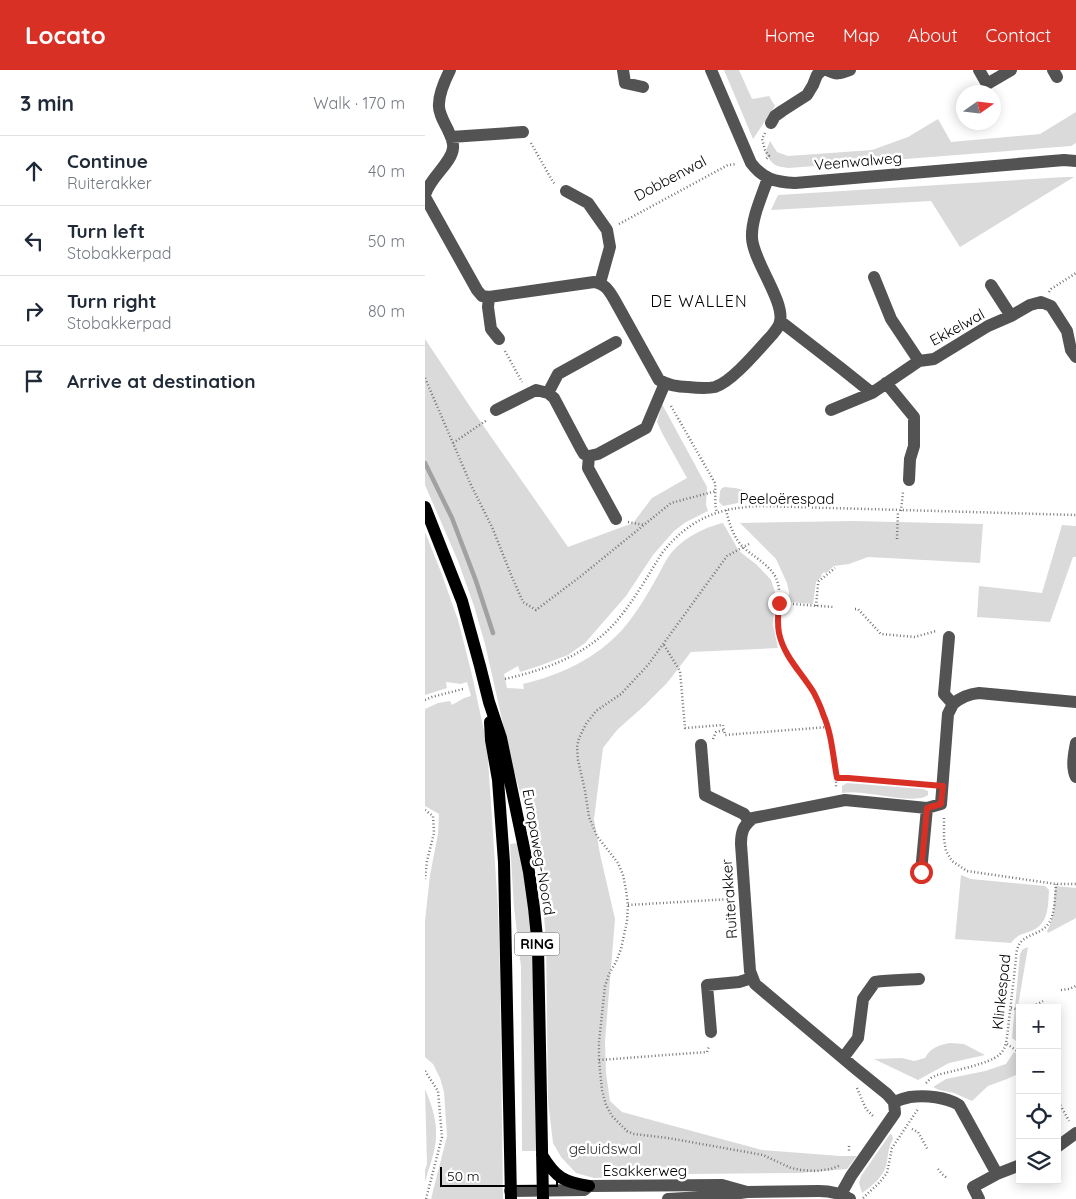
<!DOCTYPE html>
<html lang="en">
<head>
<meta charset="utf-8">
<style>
	body { margin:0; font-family:Quicksand,sans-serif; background:#f2f2f3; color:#1f2937 }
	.controls { position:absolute; right:15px; bottom:15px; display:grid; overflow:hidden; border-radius:0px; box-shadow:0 2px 12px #0003 }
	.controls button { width:45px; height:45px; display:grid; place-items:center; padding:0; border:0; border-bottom:1px solid #e0e1e3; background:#fff; color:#1f2937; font:25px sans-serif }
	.compass { position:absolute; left:531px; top:15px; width:45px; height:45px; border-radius:50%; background:#fff; box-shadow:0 2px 12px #0003; rotate:76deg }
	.scale { position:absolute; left:15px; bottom:12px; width:118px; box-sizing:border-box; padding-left:5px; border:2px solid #000; border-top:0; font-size:14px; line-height:18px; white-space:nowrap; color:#000; -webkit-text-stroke:4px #fff; paint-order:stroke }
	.stop { position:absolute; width:15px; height:15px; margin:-11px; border:4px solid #d93025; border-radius:50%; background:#fff }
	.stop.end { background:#d93025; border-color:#fff; box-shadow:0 1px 5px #0008 }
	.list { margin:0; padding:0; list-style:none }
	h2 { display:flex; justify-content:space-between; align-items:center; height:65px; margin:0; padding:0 20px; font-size:21px }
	h2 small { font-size:16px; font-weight:400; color:#747a83 }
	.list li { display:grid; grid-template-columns:32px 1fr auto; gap:15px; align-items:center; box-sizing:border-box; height:70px; padding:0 20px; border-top:1px solid #e0e1e3 }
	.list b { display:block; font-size:19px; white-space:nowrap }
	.list p { margin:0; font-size:16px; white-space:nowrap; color:#747a83 }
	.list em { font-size:16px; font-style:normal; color:#747a83 }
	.icon { flex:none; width:28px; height:28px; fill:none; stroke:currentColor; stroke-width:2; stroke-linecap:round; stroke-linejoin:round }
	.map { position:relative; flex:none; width:651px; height:1129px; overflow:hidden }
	header { display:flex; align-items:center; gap:30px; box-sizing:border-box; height:70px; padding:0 25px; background:#d93025; color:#fff }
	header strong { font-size:24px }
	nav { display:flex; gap:28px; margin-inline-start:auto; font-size:18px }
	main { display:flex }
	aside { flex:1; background:#fff }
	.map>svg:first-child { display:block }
	.green { fill:#dadada }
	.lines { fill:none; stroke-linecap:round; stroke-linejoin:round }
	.stream { stroke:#a1a1a1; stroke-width:4.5 }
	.path { stroke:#757575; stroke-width:2.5; stroke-dasharray:1 2.5; stroke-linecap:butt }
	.minor { stroke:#535353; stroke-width:12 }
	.major { stroke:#000; stroke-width:12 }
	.route { stroke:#d93025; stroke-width:6 }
	.labels { text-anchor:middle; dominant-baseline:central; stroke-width:5; stroke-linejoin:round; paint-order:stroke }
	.shield { fill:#fff; stroke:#4c4c4c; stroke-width:1 }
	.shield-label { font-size:14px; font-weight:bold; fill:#000 }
	.street-label { font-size:15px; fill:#000; stroke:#fff }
	.park-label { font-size:15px; fill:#313131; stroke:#fff }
	.neighbourhood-label { font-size:16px; letter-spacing:1px; fill:#000; stroke:#fff }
</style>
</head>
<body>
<header>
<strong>Locato</strong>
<nav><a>Home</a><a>Map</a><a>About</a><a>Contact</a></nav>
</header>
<main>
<aside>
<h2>3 min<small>Walk · 170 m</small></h2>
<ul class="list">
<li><svg class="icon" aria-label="ahead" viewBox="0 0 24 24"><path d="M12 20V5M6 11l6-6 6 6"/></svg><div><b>Continue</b><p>Ruiterakker</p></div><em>40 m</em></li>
<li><svg class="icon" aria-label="left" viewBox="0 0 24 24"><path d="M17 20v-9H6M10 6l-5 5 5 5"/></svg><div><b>Turn left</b><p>Stobakkerpad</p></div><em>50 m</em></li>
<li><svg class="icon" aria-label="right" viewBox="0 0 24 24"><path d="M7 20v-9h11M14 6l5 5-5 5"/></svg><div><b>Turn right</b><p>Stobakkerpad</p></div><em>80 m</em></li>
<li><svg class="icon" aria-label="arrive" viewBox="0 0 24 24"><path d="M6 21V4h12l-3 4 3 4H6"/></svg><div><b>Arrive at destination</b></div></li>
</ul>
</aside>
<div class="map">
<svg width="651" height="1129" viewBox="0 0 651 1129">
	<rect width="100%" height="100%" fill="#fff"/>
	<path class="green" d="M299 0H314L327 29 344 26 350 36 328 69Z
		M651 42V73L646 76 364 98C349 96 349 96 340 83L345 71 352 82 363 86 447 80 483 67 513 49 526 72 615 64Z
		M640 107H649L535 177 506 131 346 140 353 125Z
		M0 269 46 338 143 477 208 453 227 428 262 408 237 363 232 352 237 334 282 417 281 435 283 441 261 452 249 461 228 485 201 526 160 573 143 585 114 596 95 602 93 596 79 604 82 618 99 619 98 614C136 605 170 589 197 560 210 545 221 527 231 509 235 502 239 493 244 486 255 470 279 457 298 453L314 481 332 495 346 510 350 522 348 555 353 578 266 582 242 613 220 635 192 660 178 678 169 749 175 784 190 849 180 971 181 1003 185 1031 197 1042 337 1080 415 1086H432L422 1099 374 1103 263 1104 169 1108 151 1103 136 1087 128 1073 123 1031 121 870 118 834 112 791 105 756 88 698 60 574 49 536 33 491 0 415Z
		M300 417C312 418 325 419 331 432H318L298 436 294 432 295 421 297 418Z
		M428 451 558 454 555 493 443 487 424 494 409 496 401 503 399 502 396 505 397 506 391 512 388 534 363 532 364 522 362 513 351 489 315 453Z
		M637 455 651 456V487H648L625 552 552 547 554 516 617 523Z
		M0 462 16 502 33 550 47 605 62 675 73 838 75 903 78 1129H6L22 1066 19 1022 15 1008 8 994 0 987V851L5 805 13 764 14 744 0 736V639L13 633 25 631 27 635 39 628 46 626 42 612 36 614 21 612 22 618 0 625Z
		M422 713 498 719 503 721V725C491 734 453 724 437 723 430 722 424 722 417 723V716Z
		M93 773 100 809 107 868 113 1081H97L96 897 89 837 85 774Z
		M536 805 546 809 620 816 624 820C623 836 624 854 606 861 596 865 593 864 586 873L530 869Z
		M630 816 651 818V848L623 863 622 861C630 847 629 832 630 816Z
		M603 877 593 936 595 951V974L587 968 595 884 598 879Z
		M525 973 539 974 560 985 524 993 493 1010 449 989 477 988 489 991 500 988C506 977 514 975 525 973Z
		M589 982 595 987V1003L582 1009 563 1016 547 1031 529 1023 514 1020 508 1017 521 1009 560 1001 581 994Z
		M0 1019C6 1033 12 1050 11 1066 11 1081 4 1097 0 1112V1100L2 1094Z
		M465 1064 467 1065 468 1069C462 1080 464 1084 461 1096 458 1107 446 1117 437 1123L434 1113 436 1106Z"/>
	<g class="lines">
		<path class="stream" d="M0 393 27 448 51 511 68 563"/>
		<path class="path" d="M340 63 337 69 340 80 344 86 341 89
			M106 73 128 112 130 114
			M194 154 303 95 311 94
			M624 222 626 219 651 203
			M80 281 97 312
			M0 308 46 415 67 457 87 507 98 532 111 540 156 506 246 433 291 421
			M246 336 290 413C291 423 289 433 292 443
			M28 373 62 350
			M301 440C304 453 309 469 319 478 329 487 343 494 350 506 357 519 353 533 353 547 353 555 354 563 356 570 362 590 377 604 388 622 404 647 412 687 411 717
			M476 441 478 422
			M203 452 219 455
			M472 469 473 441
			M324 474 302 486 223 595 196 624 171 641 161 654 154 668 152 677 153 690 160 721 164 747 172 766 193 793 198 805 201 820 203 835 202 851 196 879 191 892 184 904 180 916 174 972V990L177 1020 181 1035 187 1046 202 1061 209 1064 243 1068 338 1085 366 1098 376 1100 391 1101 406 1099 416 1095
			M354 533 408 537
			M391 536 393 514 394 511 410 498
			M430 539H433L456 564 490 567 511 561
			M239 575 255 601 260 658 298 655 300 665 403 657
			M80 609C124 599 166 583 195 547 211 527 224 504 237 483 264 449 294 437 337 436L651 445
			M0 630 7 627 38 619
			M288 669 291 662 299 660
			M411 708H423L504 715
			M0 740 8 746 9 763 2 791 0 809
			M519 748V769L521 781 527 791 542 801 631 814H651
			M203 835 306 829
			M636 920 644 919 651 916
			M586 938 595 940
			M605 938 618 931
			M582 974 595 983
			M174 990 282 982 284 976
			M0 1001 13 1021 17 1067 1 1129
			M501 1013 506 1008 512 1005C527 1001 564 994 574 985 580 980 581 974 582 967L591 889C591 861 613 869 624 853 630 844 630 825 631 814
			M432 1018 441 1039 449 1047
			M632 1029 644 1051
			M487 1059 493 1062 503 1080
			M424 1076V1083
			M513 1099 517 1104 522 1108
			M438 1128 455 1112 462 1103 467 1078 493 1039"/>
		<path class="minor" d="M198 0 200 13 218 17
			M286 0 326 93C338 109 350 112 370 113L639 90 651 91
			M402 0C411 5 415 4 425 0
			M554 0 562 14 586 0
			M628 0 632 7
			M346 53 350 46 357 41 382 25 388 15 392 5 397 0
			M26 67 98 62
			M141 121 163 133 182 160 185 177 175 213
			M0 125C5 107 27 93 28 78 29 72 25 65 23 60 19 52 13 42 14 34 14 23 20 10 25 0
			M0 127 52 220 57 226 64 227 169 212C181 215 183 219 189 229L234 310C243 315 252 317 263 317 272 318 281 319 290 317 307 312 334 279 347 265 350 261 354 257 355 252 360 231 328 191 327 168 326 149 337 126 343 108
			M449 207 466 249 494 291
			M566 215 586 246
			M64 227 63 237 66 259 74 269
			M355 251 417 299 447 323
			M461 313 489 347V376L485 389 484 410
			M123 323 129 328 156 379 159 384 164 386 163 398 191 449
			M71 340 111 320 123 323 133 304 191 272
			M406 340 447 323 494 291 509 289 563 256 586 246 605 235 616 232 626 236 642 261 646 280 651 287
			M164 386 173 384 221 358 240 313
			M528 634C536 627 544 624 554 623L651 632
			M651 673C649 683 646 698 651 707
			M276 675 280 725 319 744 324 751
			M496 802 502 738
			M286 962 282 915 314 912 327 908
			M418 988 433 968 438 929 450 912C464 910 479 910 494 909
			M469 1032C474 1030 480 1028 485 1027 501 1025 521 1027 534 1035L572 1104
			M632 1077 651 1063
			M85 1121 159 1120 164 1116 297 1115 322 1122
			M416 1124 426 1106 470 1043 469 1032 462 1024 431 999 330 914 325 901 316 774C316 762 318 756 328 748L420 730 502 738 516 734 523 644 528 634 519 624 524 567
			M243 1129 296 1126 322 1122 394 1121C406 1121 415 1123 425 1129
			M554 1129 548 1117 572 1104 595 1095"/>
		<path class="major" d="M0 437 37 531 55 596 64 632 76 668 104 802 109 838 113 877 118 1129
			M65 652 66 670 73 710 79 792 86 1129
			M117 1085C131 1108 139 1112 164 1116"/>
	</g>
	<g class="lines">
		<path class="route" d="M354 533C353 543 352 553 354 563 359 587 377 603 389 623 392 629 396 637 398 644 407 664 408 687 412 708H423L518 716 516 734 502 738 496 802"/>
	</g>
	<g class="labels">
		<rect class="shield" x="89.5" y="862.5" width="45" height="23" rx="4"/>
		<g class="shield-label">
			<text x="112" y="874">RING</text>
		</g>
		<g class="street-label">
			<text transform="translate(433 91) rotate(-5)">Veenwalweg</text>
			<text transform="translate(245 108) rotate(-28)">Dobbenwal</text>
			<text transform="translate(532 257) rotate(-29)">Ekkelwal</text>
			<text x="362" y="428">Peeloërespad</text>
			<text transform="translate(114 782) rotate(80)">Europaweg-Noord</text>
			<text transform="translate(304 829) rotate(-94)">Ruiterakker</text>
			<text transform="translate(576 922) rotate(-84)">Klinkespad</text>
			<text x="220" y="1100">Esakkerweg</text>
		</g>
		<g class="park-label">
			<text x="180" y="1078">geluidswal</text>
		</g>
		<g class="neighbourhood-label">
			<text x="274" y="231">DE WALLEN</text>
		</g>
	</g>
</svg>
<div class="controls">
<button>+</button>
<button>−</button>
<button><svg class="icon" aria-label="locate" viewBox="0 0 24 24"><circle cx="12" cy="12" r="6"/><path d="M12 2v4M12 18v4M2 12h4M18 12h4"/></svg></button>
<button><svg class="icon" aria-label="layers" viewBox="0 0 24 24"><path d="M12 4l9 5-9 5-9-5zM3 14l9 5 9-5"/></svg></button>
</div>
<svg class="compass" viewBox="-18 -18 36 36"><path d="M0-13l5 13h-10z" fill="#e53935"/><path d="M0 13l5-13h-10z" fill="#747a83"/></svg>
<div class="scale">50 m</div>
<div class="stop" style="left:496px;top:802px"></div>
<div class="stop end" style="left:354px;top:533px"></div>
</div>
</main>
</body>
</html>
